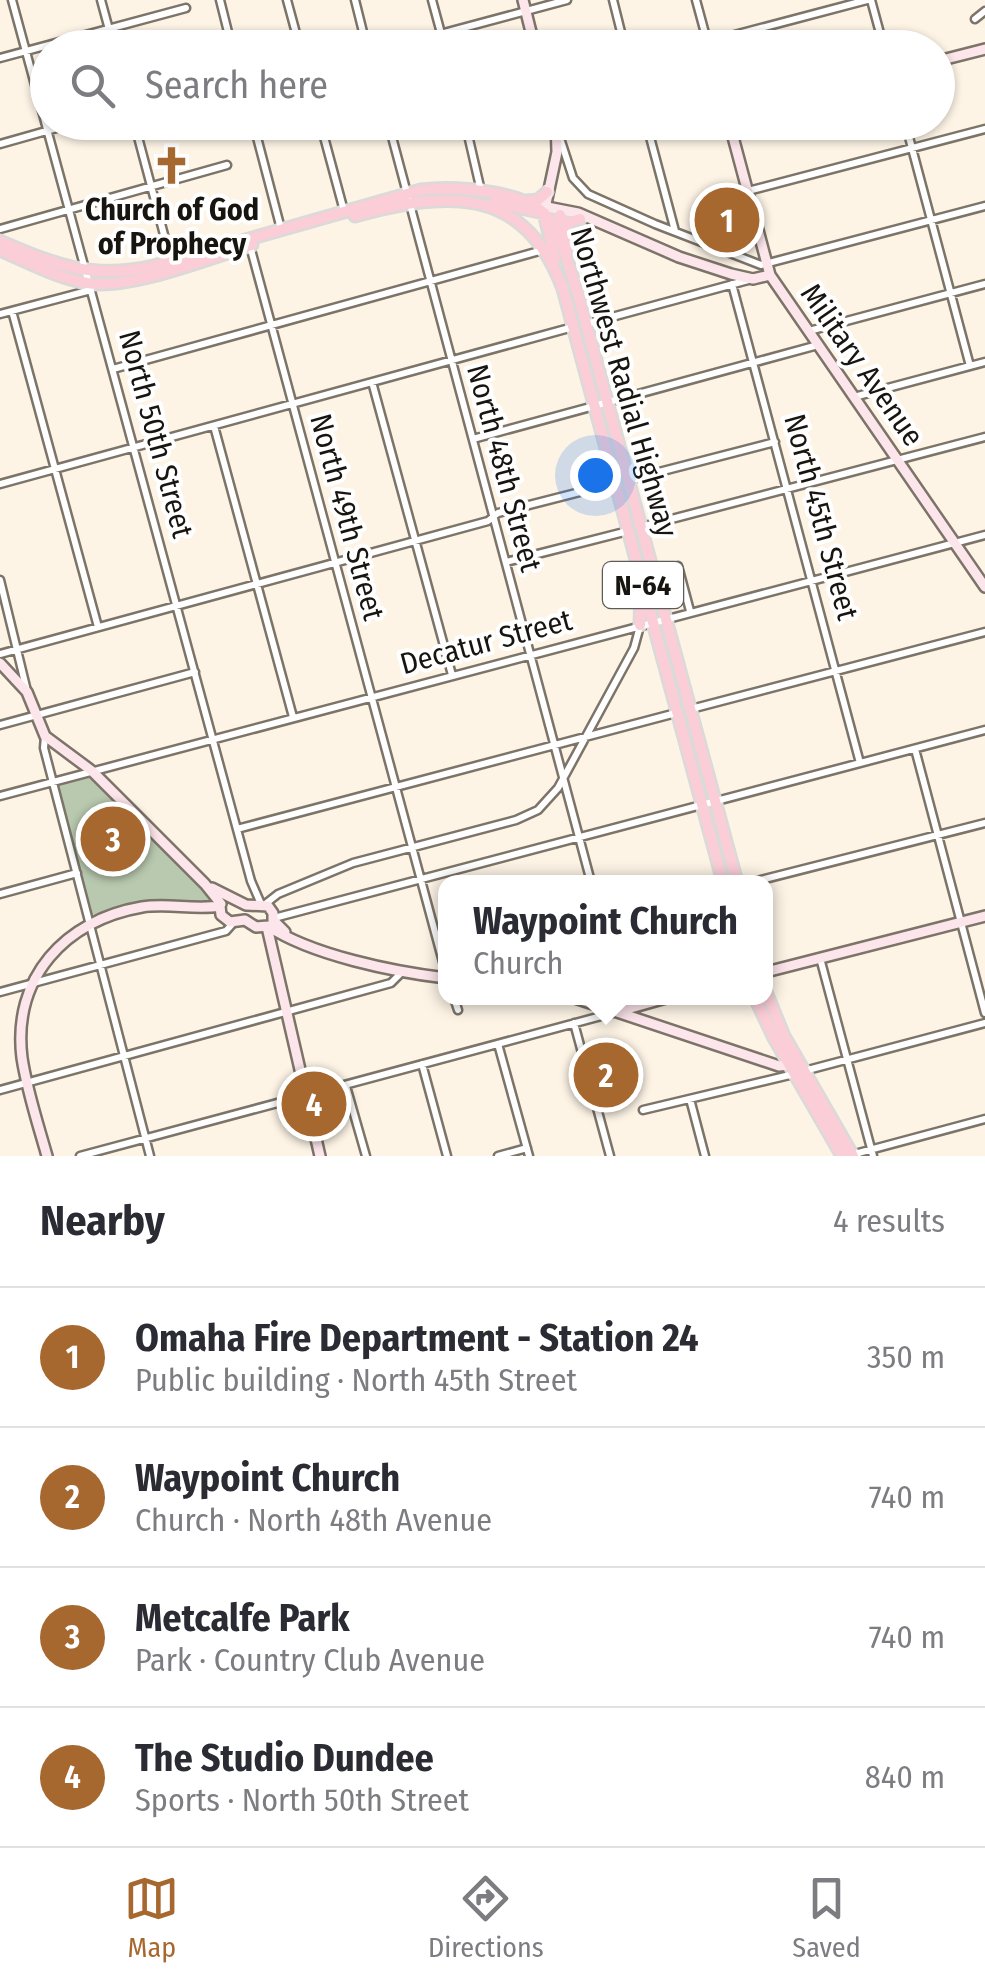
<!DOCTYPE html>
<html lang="en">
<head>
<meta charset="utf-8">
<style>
	body { margin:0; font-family:"Fira Sans Condensed",sans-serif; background:#f2f2f3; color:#2b2b33 }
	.you { position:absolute; left:595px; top:475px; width:35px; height:35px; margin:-25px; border:8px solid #fff; border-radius:50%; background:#1a73e8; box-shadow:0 0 0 15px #1a73e833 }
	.badge { display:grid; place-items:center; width:65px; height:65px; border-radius:50%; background:#a7682f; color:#fff; font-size:32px; font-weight:700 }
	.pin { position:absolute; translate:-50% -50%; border:5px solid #fff; box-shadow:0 2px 10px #0006 }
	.popup { position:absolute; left:438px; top:875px; width:335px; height:130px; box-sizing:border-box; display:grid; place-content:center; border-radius:20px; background:#fff; filter:drop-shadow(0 2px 8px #0005); font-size:32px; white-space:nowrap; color:#7c7c81 }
	.popup b { font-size:38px; color:#2b2b33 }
	.popup::after { content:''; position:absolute; left:50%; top:100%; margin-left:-20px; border:20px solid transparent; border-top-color:#fff }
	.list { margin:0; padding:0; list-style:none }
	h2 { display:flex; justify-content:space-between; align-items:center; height:130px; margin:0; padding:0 40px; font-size:42px }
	h2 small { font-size:32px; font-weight:400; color:#7c7c81 }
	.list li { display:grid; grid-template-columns:65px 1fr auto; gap:30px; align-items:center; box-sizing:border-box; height:140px; padding:0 40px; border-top:2px solid #e1e1e2 }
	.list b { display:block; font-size:38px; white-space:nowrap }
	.list p { margin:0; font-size:32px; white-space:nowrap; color:#7c7c81 }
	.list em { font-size:32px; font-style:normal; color:#7c7c81 }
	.icon { flex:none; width:55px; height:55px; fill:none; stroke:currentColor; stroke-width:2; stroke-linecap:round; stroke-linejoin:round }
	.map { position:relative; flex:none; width:985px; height:1156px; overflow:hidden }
	.search { position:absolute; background:#fff; box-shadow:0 2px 8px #0004; left:30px; right:30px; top:30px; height:110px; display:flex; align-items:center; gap:25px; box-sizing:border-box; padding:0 35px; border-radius:55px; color:#7c7c81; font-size:38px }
	.sheet { height:690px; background:#fff }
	nav { display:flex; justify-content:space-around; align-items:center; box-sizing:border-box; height:140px; border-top:2px solid #e1e1e2; background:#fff; font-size:28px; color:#7c7c81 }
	nav a { display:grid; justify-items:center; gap:5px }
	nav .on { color:#a7682f }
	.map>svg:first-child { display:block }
	.green { fill:#b9c9af }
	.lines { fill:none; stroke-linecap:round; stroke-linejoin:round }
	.street-casing { stroke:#7c7468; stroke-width:11 }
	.secondary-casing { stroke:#7c7468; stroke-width:14 }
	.primary-casing { stroke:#dadad9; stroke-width:15 }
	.street { stroke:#fff; stroke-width:6 }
	.secondary { stroke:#fde6eb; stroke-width:9 }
	.primary { stroke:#fbcdd7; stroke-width:10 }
	.labels { text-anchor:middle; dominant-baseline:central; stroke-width:8; stroke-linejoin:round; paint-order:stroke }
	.shield { fill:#fff; stroke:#5d5b58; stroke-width:2.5 }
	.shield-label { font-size:28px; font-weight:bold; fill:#181510 }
	.poi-label { font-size:30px; font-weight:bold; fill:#181510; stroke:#fff }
	.street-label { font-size:30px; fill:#181510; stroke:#fff }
</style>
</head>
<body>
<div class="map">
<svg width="985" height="1156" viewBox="0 0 985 1156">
	<rect width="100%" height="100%" fill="#fdf4e6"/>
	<path class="green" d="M86 776 92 778 214 896 217 904 173 903 98 916 91 914 57 783Z"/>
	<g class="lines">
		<defs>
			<path id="street" d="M12 0 251 881 261 904
				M101 0 114 48
				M220 0 232 48
				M287 0 300 48
				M355 0 367 48
				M432 0 445 48
				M613 0 625 48
				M696 0 709 48
				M871 0 884 48
				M975 19 985 11
				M708 42 867 0
				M388 48 567 0
				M0 58 186 8
				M134 122 171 261
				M253 122 281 229
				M320 122 344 211
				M388 122 591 882
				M465 122 481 191
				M646 122 675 231
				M905 122 970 366
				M558 132 573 178 588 194 655 224 761 265 985 206
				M0 144 78 122
				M748 191 985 129
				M0 229 227 165
				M250 246 446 973
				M732 284 860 763
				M12 311 98 627
				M0 314 91 290
				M586 324 752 279
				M809 331 985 284
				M113 369 543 250
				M372 382 452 675
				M854 397 985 362
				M214 426 293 717
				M473 439 818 345
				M628 480 775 442
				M0 484 573 327
				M641 527 985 437
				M506 562 628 531
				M654 573 678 566 690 611
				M0 580 27 691
				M0 654 488 521 498 513 615 483
				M691 709 985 632
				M0 725 195 672
				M45 736 44 748 150 1156
				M915 749 985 1013
				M0 796 985 535
				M237 829 676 713
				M753 882 985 823
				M0 894 77 873
				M264 905 278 894 353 863 516 820 538 810 558 788 634 648 640 626
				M274 918 985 730
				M820 958 873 1156
				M0 992 226 931 234 922
				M454 998 458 1010
				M574 1023 610 1156
				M498 1044 529 1156
				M422 1064 447 1156
				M804 1071 985 1023
				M346 1086 366 1156
				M0 1090 391 983 402 972
				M690 1099 705 1156
				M643 1110 794 1074
				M851 1155 985 1119
				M80 1156 620 1011 621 998
				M498 1156 527 1148"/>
			<path id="secondary" d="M523 0 535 48
				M938 61 985 49
				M729 122 770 275 985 587
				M532 204 578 213 679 257 731 274 753 279 770 275
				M544 213 557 152 556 122
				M0 663 27 692 45 736 92 771 205 884 221 904
				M212 888 246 905 268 906 273 913V920L285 932
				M220 906 221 915 230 922 245 920 256 927 268 926
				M268 926C311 955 394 972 446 978
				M267 927 320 1156
				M766 972 985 916
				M575 998 779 1066 789 1065
				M620 1011 666 998
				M47 1156C38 1124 27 1091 22 1058 12 978 65 920 142 907 168 903 194 910 220 906"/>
			<path id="primary" d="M527 201 538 200 547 192
				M494 202 544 213 555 259
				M560 215 568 249
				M355 216C446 191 524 184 563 289L723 882
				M564 231 567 223 580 219
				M0 241C55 265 93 280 154 266L421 190C454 186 528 190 549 219 564 240 569 270 578 294L737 882
				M0 250C28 262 57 278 87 283 130 290 209 258 252 245
				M640 625 641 591
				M766 992 784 1036 853 1156
				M755 998 774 1038 842 1156"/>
		</defs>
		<use href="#street" class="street-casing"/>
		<use href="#secondary" class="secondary-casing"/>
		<use href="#primary" class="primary-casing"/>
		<use href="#street" class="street"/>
		<use href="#secondary" class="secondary"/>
		<use href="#primary" class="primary"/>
	</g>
	<defs>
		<symbol id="church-bare" viewBox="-9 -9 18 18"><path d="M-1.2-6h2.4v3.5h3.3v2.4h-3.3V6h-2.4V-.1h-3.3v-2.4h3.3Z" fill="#a7682f" stroke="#fff" stroke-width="2.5" paint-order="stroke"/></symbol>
	</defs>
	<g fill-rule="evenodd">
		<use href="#church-bare" x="144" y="138" width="55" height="55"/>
	</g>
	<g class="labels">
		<rect class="shield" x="603" y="562" width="80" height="46" rx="8"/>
		<g class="shield-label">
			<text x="643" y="585">N-64</text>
		</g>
		<g class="poi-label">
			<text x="172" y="210">Church of God<tspan x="172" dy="34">of Prophecy</tspan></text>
		</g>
		<g class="street-label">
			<text transform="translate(862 365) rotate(55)">Military Avenue</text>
			<text transform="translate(624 382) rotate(74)">Northwest Radial Highway</text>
			<text transform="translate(156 434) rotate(75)">North 50th Street</text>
			<text transform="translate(504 468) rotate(75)">North 48th Street</text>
			<text transform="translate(347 517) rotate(75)">North 49th Street</text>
			<text transform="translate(821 517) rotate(75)">North 45th Street</text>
			<text transform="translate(486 642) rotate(-15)">Decatur Street</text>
		</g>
	</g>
</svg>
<div class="you"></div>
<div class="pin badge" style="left:727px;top:220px">1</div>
<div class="pin badge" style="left:606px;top:1075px">2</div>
<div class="popup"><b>Waypoint Church</b>Church</div>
<div class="pin badge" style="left:113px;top:839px">3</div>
<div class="pin badge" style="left:314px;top:1104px">4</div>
<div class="search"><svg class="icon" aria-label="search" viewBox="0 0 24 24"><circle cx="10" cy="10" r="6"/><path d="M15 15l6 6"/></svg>Search here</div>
</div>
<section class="sheet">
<h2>Nearby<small>4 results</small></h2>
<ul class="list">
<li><span class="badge">1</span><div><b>Omaha Fire Department - Station 24</b><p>Public building · North 45th Street</p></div><em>350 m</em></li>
<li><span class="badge">2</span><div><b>Waypoint Church</b><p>Church · North 48th Avenue</p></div><em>740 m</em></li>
<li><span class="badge">3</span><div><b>Metcalfe Park</b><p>Park · Country Club Avenue</p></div><em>740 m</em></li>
<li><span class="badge">4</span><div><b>The Studio Dundee</b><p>Sports · North 50th Street</p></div><em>840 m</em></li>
</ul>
</section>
<nav>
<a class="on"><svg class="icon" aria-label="map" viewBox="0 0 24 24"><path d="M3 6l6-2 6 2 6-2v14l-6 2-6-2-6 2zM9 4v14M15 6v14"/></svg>Map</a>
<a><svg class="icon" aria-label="directions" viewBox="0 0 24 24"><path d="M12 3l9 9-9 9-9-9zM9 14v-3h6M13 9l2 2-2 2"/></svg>Directions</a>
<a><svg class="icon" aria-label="saved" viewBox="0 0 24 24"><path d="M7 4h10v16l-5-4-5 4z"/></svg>Saved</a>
</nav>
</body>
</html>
